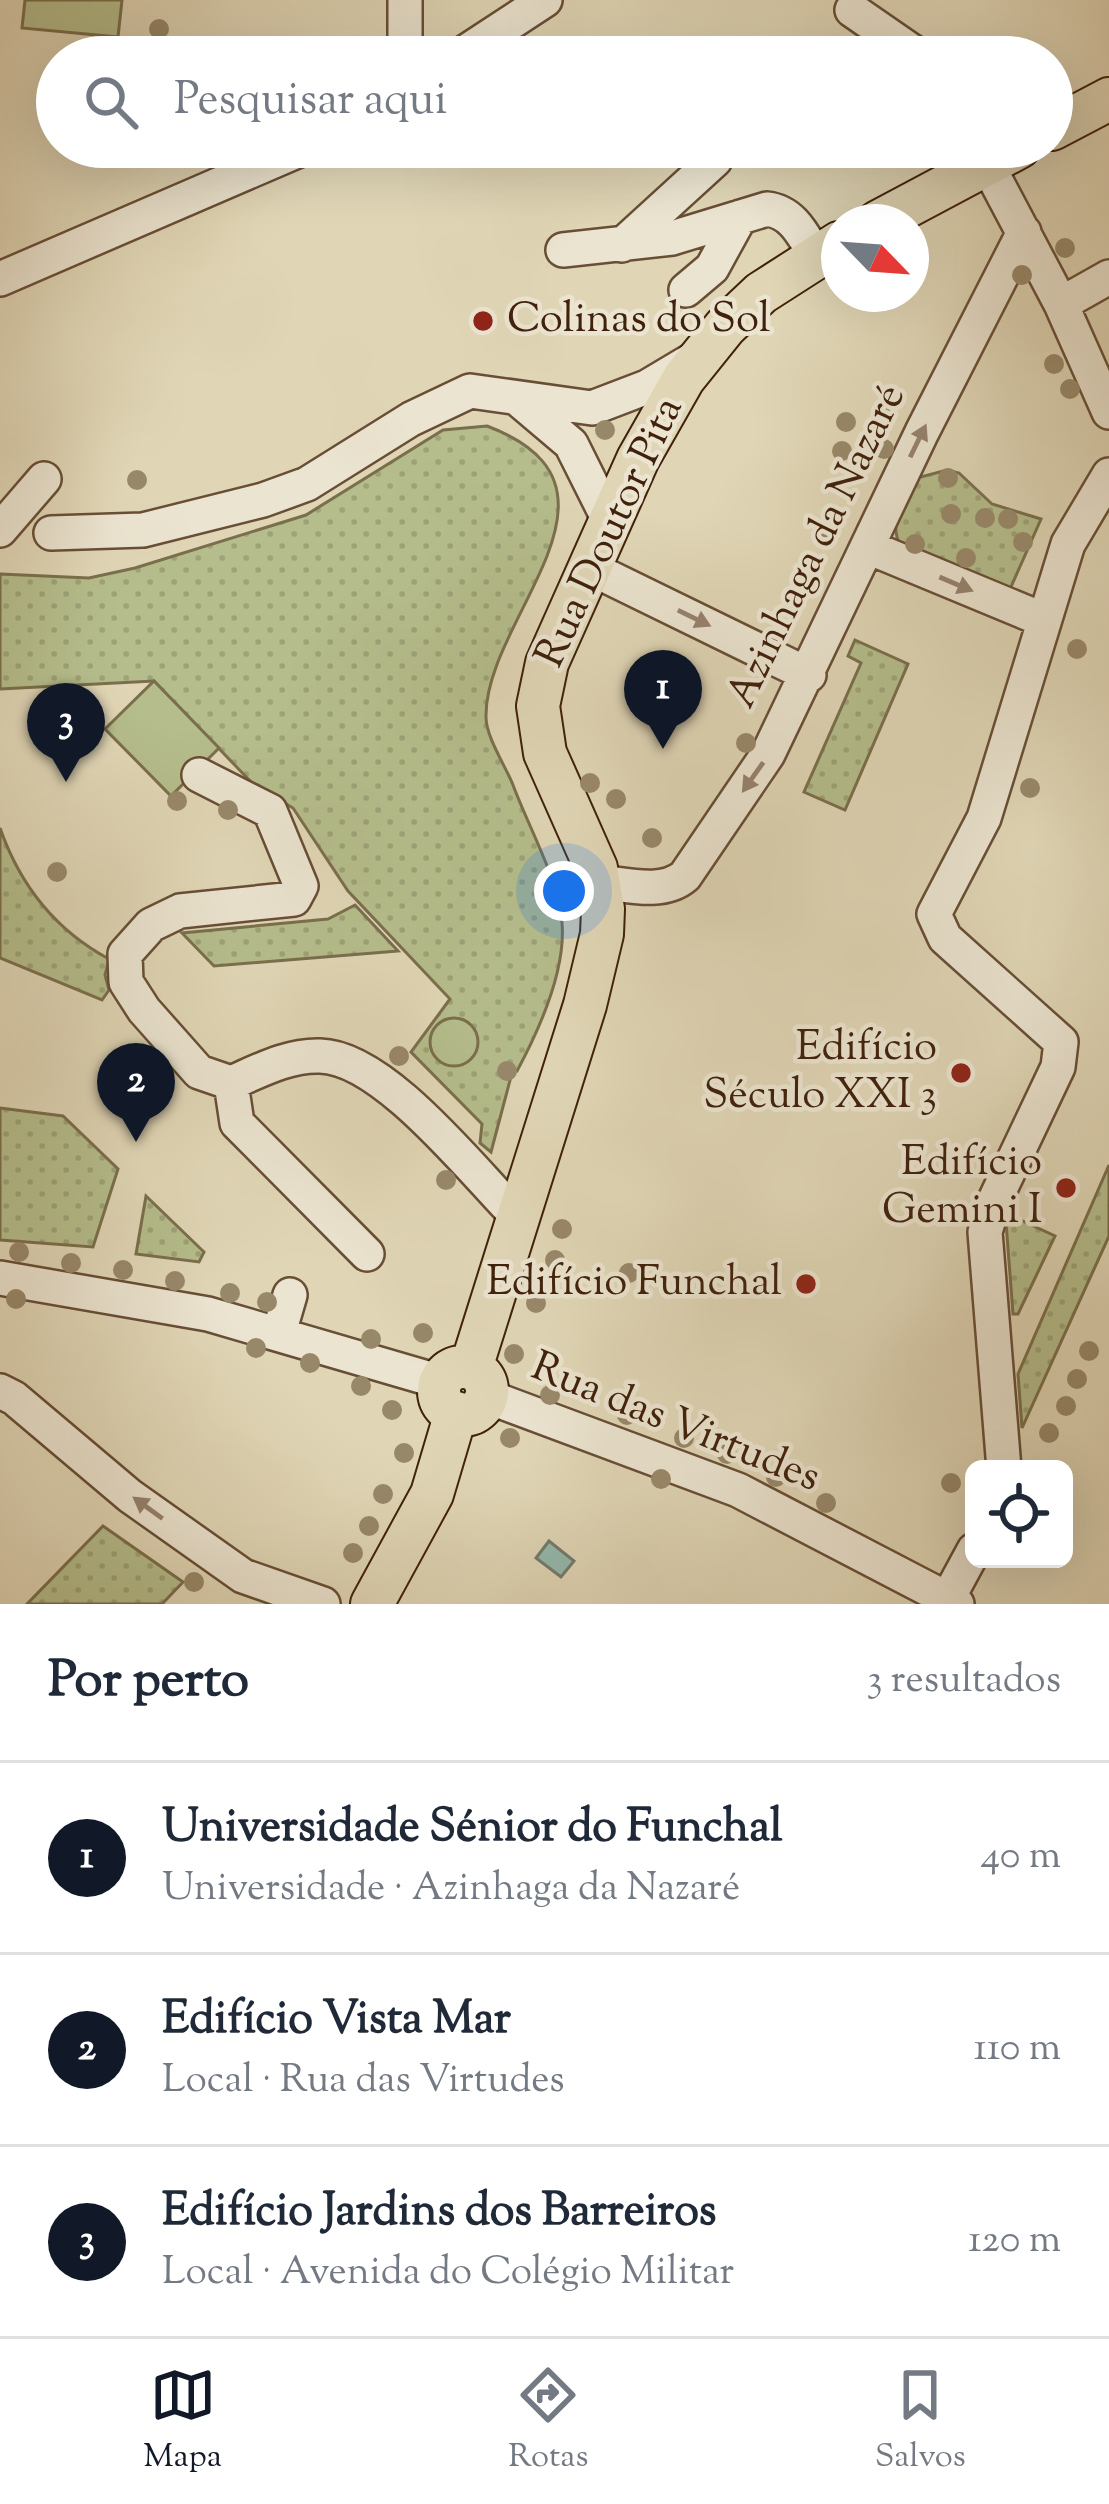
<!DOCTYPE html>
<html lang="pt">
<head>
<meta charset="utf-8">
<style>
	body { margin:0; font-family:"Sorts Mill Goudy",serif; background:#f6f6f7; color:#1f2937 }
	.controls { position:absolute; right:36px; bottom:36px; display:grid; overflow:hidden; border-radius:18px; box-shadow:0 12px 48px #0002 }
	.controls button { width:108px; height:108px; display:grid; place-items:center; padding:0; border:0; border-bottom:3px solid #e0e1e3; background:#fff; color:#1f2937; font:60px sans-serif }
	.compass { position:absolute; left:821px; top:204px; width:108px; height:108px; border-radius:50%; background:#fff; box-shadow:0 12px 48px #0002; rotate:115deg }
	.you { position:absolute; left:564px; top:891px; width:42px; height:42px; margin:-30px; border:9px solid #fff; border-radius:50%; background:#1a73e8; box-shadow:0 0 0 18px #1a73e833 }
	.badge { display:grid; place-items:center; width:78px; height:78px; border-radius:50%; background:#111827; color:#fff; font-size:39px; font-weight:700 }
	.pin { position:absolute; translate:-50% -99px; filter:drop-shadow(0 3px 6px #0008) }
	.pin::after { content:''; position:absolute; top:63px; width:42px; height:36px; background:inherit; clip-path:polygon(0 0,100% 0,50% 100%) }
	.list { margin:0; padding:0; list-style:none }
	h2 { display:flex; justify-content:space-between; align-items:center; height:156px; margin:0; padding:0 48px; font-size:51px }
	h2 small { font-size:39px; font-weight:400; color:#747a83 }
	.list li { display:grid; grid-template-columns:78px 1fr auto; gap:36px; align-items:center; box-sizing:border-box; height:192px; padding:0 48px; border-top:3px solid #e0e1e3 }
	.list b { display:block; font-size:45px; white-space:nowrap }
	.list p { margin:0; font-size:39px; white-space:nowrap; color:#747a83 }
	.list em { font-size:39px; font-style:normal; color:#747a83 }
	.icon { flex:none; width:66px; height:66px; fill:none; stroke:currentColor; stroke-width:2; stroke-linecap:round; stroke-linejoin:round }
	.map { position:relative; flex:none; width:1109px; height:1604px; overflow:hidden }
	.search { position:absolute; background:#fff; box-shadow:0 12px 48px #0002; left:36px; right:36px; top:36px; height:132px; display:flex; align-items:center; gap:30px; box-sizing:border-box; padding:0 42px; border-radius:66px; color:#747a83; font-size:45px }
	.sheet { height:732px; background:#fff }
	nav { display:flex; justify-content:space-around; align-items:center; box-sizing:border-box; height:168px; border-top:3px solid #e0e1e3; background:#fff; font-size:33px; color:#747a83 }
	nav a { display:grid; justify-items:center; gap:6px }
	nav .on { color:#111827 }
	.map>svg:first-child { display:block }
	.grass { fill:url(#grass-dots); stroke:#7a6f4c; stroke-width:3 }
	.green { fill:#b5bd8c; stroke:#7a6f4c; stroke-width:3 }
	.water { fill:#94b9ae; stroke:#727c6d; stroke-width:3 }
	.lines { fill:none; stroke-linecap:round; stroke-linejoin:round }
	.minor-casing { stroke:#684e36; stroke-width:38 }
	.major-casing { stroke:#40210b; stroke-width:46 }
	.minor { stroke:#ebe4d0; stroke-width:33 }
	.major { stroke:#e0d6b6; stroke-width:42 }
	.tree { fill:#98886a }
	.oneway { fill:#96826e }
	.poi-dot { fill:#8f2418; stroke:#ebe4d0; stroke-width:4.5 }
	.labels { text-anchor:middle; dominant-baseline:central; stroke-width:9; stroke-linejoin:round; paint-order:stroke }
	.poi-label { font-size:42px; fill:#40210b; stroke:#ebe4d0; text-anchor:end }
	.street-label { font-size:42px; fill:#40210b; stroke:#ebe4d0 }
</style>
</head>
<body>
<div class="map">
<svg width="1109" height="1604" viewBox="0 0 1109 1604">
	<defs>
		<pattern id="grass-dots" width="8" height="8" patternUnits="userSpaceOnUse" patternTransform="scale(3)"><rect width="8" height="8" fill="#b5bd8c"/><path d="M2 2h.1M6 6h.1" fill="none" stroke="#9da277" stroke-width="1.8" stroke-linecap="round"/></pattern>
	</defs>
	<rect width="100%" height="100%" fill="#e0d6b6"/>
	<filter id="stains"><feTurbulence type="fractalNoise" baseFrequency=".00167" numOctaves="4"/><feColorMatrix values="0 0 0 0 .2 0 0 0 0 .09 0 0 0 0 .02 0 0 0 .5 -.17"/></filter>
	<radialGradient id="worn" r=".72"><stop offset=".6" stop-color="#630" stop-opacity="0"/><stop offset="1" stop-color="#630" stop-opacity=".3"/></radialGradient>
	<path class="grass" d="M487 426C649 487 484 618 486 717 486 737 505 765 513 785 528 826 559 880 562 923 566 970 539 1030 517 1071L513 1069 491 1152 480 1143 482 1124 411 1052 450 999 348 891 293 808 253 784 154 681 0 689V574L89 578 135 568 306 515 443 430Z
		M947 470 959 473 992 504 1041 519 1007 596 901 548C888 522 902 503 913 479Z
		M855 640 908 664 845 810 804 792 861 663 848 656Z
		M0 828C20 885 55 930 109 959L105 975 109 990 102 1000 0 958Z
		M355 905 398 951 214 966 182 933 328 919Z
		M0 1108 63 1116 118 1169 93 1247 0 1240Z
		M1109 1165V1236L1022 1428 1018 1374Z
		M146 1196 204 1252 199 1262 136 1254Z
		M1012 1216 1055 1236 1018 1314H1013L1006 1222Z
		M103 1526 183 1582 162 1604H27Z"/>
	<path class="green" d="M25 0H122L118 37 22 28Z
		M154 681 219 748 171 796 105 729Z
		M430 1042a24 24 0 1 1 48 0a24 24 0 1 1-48 0Z"/>
	<path class="water" d="M549 1541 574 1561 561 1577 536 1558Z"/>
	<g class="lines">
		<defs>
			<path id="minor" d="M852 10 920 57
				M405 57V0
				M458 57 545 0
				M978 147 1061 304 1109 412
				M622 245 715 160
				M563 250 672 238 767 209C793 212 803 235 816 256
				M0 279 306 147
				M686 290 712 268 740 217
				M1061 304 1109 277
				M519 400 571 444 609 520
				M0 530 44 479
				M51 533 143 530 263 500 307 484 411 419 470 391 592 408 647 387 694 359
				M868 547 1044 620
				M588 567 809 675
				M199 775 270 811 301 886 294 899 180 911 151 925 125 954 126 982 144 1010 199 1072 231 1083C259 1071 288 1055 320 1056 384 1057 473 1172 519 1218
				M600 882C628 885 663 895 685 876L768 754 922 432 1024 232
				M231 1083 237 1123 367 1254
				M0 1278 208 1314 441 1382
				M279 1333 290 1295
				M0 1391 14 1398 130 1496 243 1576 323 1604
				M486 1396 738 1490 957 1604
				M1004 1469 985 1232 994 1202 1058 1067 1061 1042 945 938 934 914 984 818 1068 544 1109 475
				M948 1598 974 1550"/>
			<path id="major" d="M1052 129 1109 99
				M878 222 1019 147
				M439 1391a24 24 0 1 1 48 0a24 24 0 1 1-48 0Z
				M471 1368 585 1005 602 934 603 909 596 868 545 753 538 706 547 663 638 459 684 378 725 327 761 293 839 243
				M372 1604 432 1494 456 1413"/>
		</defs>
		<use href="#minor" class="minor-casing"/>
		<use href="#major" class="major-casing"/>
		<use href="#minor" class="minor"/>
		<use href="#major" class="major"/>
	</g>
	<g class="tree">
		<circle cx="159" cy="29" r="10"/>
		<circle cx="1065" cy="248" r="10"/>
		<circle cx="1022" cy="275" r="10"/>
		<circle cx="1054" cy="364" r="10"/>
		<circle cx="1070" cy="389" r="10"/>
		<circle cx="886" cy="410" r="10"/>
		<circle cx="846" cy="422" r="10"/>
		<circle cx="605" cy="430" r="10"/>
		<circle cx="884" cy="449" r="10"/>
		<circle cx="842" cy="451" r="10"/>
		<circle cx="948" cy="478" r="10"/>
		<circle cx="137" cy="480" r="10"/>
		<circle cx="951" cy="514" r="10"/>
		<circle cx="985" cy="518" r="10"/>
		<circle cx="1008" cy="519" r="10"/>
		<circle cx="825" cy="528" r="10"/>
		<circle cx="1023" cy="542" r="10"/>
		<circle cx="915" cy="544" r="10"/>
		<circle cx="966" cy="558" r="10"/>
		<circle cx="1077" cy="649" r="10"/>
		<circle cx="746" cy="743" r="10"/>
		<circle cx="590" cy="783" r="10"/>
		<circle cx="1030" cy="788" r="10"/>
		<circle cx="616" cy="799" r="10"/>
		<circle cx="177" cy="801" r="10"/>
		<circle cx="228" cy="810" r="10"/>
		<circle cx="652" cy="838" r="10"/>
		<circle cx="57" cy="872" r="10"/>
		<circle cx="399" cy="1056" r="10"/>
		<circle cx="507" cy="1071" r="10"/>
		<circle cx="446" cy="1180" r="10"/>
		<circle cx="562" cy="1229" r="10"/>
		<circle cx="19" cy="1252" r="10"/>
		<circle cx="555" cy="1260" r="10"/>
		<circle cx="71" cy="1263" r="10"/>
		<circle cx="123" cy="1270" r="10"/>
		<circle cx="629" cy="1273" r="10"/>
		<circle cx="175" cy="1281" r="10"/>
		<circle cx="230" cy="1293" r="10"/>
		<circle cx="16" cy="1299" r="10"/>
		<circle cx="267" cy="1302" r="10"/>
		<circle cx="536" cy="1303" r="10"/>
		<circle cx="423" cy="1333" r="10"/>
		<circle cx="371" cy="1339" r="10"/>
		<circle cx="256" cy="1348" r="10"/>
		<circle cx="1089" cy="1351" r="10"/>
		<circle cx="514" cy="1354" r="10"/>
		<circle cx="310" cy="1363" r="10"/>
		<circle cx="1077" cy="1379" r="10"/>
		<circle cx="361" cy="1386" r="10"/>
		<circle cx="550" cy="1395" r="10"/>
		<circle cx="1066" cy="1406" r="10"/>
		<circle cx="392" cy="1410" r="10"/>
		<circle cx="627" cy="1415" r="10"/>
		<circle cx="1049" cy="1433" r="10"/>
		<circle cx="510" cy="1438" r="10"/>
		<circle cx="684" cy="1438" r="10"/>
		<circle cx="404" cy="1453" r="10"/>
		<circle cx="727" cy="1454" r="10"/>
		<circle cx="776" cy="1477" r="10"/>
		<circle cx="661" cy="1479" r="10"/>
		<circle cx="951" cy="1483" r="10"/>
		<circle cx="383" cy="1494" r="10"/>
		<circle cx="826" cy="1503" r="10"/>
		<circle cx="369" cy="1526" r="10"/>
		<circle cx="353" cy="1553" r="10"/>
		<circle cx="194" cy="1582" r="10"/>
	</g>
	<defs><path id="oneway-solid" d="M-6-.8H1V-3.2L6.5 0L1 3.2V.8H-6Z" transform="scale(3)"/></defs>
	<g class="oneway">
		<use href="#oneway-solid" transform="translate(918 441) rotate(-64)"/>
		<use href="#oneway-solid" transform="translate(956 584) rotate(23)"/>
		<use href="#oneway-solid" transform="translate(694 618) rotate(26)"/>
		<use href="#oneway-solid" transform="translate(753 777) rotate(125)"/>
		<use href="#oneway-solid" transform="translate(148 1508) rotate(-144)"/>
	</g>
	<g class="poi-dot">
		<circle cx="483" cy="321" r="12"/>
		<circle cx="961" cy="1073" r="12"/>
		<circle cx="1066" cy="1188" r="12"/>
		<circle cx="806" cy="1284" r="12"/>
	</g>
	<g class="labels">
		<g class="poi-label">
			<text x="507" y="321" text-anchor="start">Colinas do Sol</text>
			<text x="937" y="1049">Edifício<tspan x="937" dy="48">Século XXI 3</tspan></text>
			<text x="1042" y="1164">Edifício<tspan x="1042" dy="48">Gemini I</tspan></text>
			<text x="782" y="1284">Edifício Funchal</text>
		</g>
		<g class="street-label">
			<text transform="translate(611 533) rotate(-65)">Rua Doutor Pita</text>
			<text transform="translate(818 547) rotate(-64)">Azinhaga da Nazaré</text>
			<text transform="translate(675 1424) rotate(22)">Rua das Virtudes</text>
		</g>
	</g>
	<rect width="100%" height="100%" filter="url(#stains)"/>
	<rect width="100%" height="100%" fill="url(#worn)"/>
</svg>
<div class="controls">
<button><svg class="icon" aria-label="locate" viewBox="0 0 24 24"><circle cx="12" cy="12" r="6"/><path d="M12 2v4M12 18v4M2 12h4M18 12h4"/></svg></button>
</div>
<svg class="compass" viewBox="-18 -18 36 36"><path d="M0-13l5 13h-10z" fill="#e53935"/><path d="M0 13l5-13h-10z" fill="#747a83"/></svg>
<div class="you"></div>
<div class="pin badge" style="left:663px;top:749px">1</div>
<div class="pin badge" style="left:136px;top:1142px">2</div>
<div class="pin badge" style="left:66px;top:782px">3</div>
<div class="search"><svg class="icon" aria-label="search" viewBox="0 0 24 24"><circle cx="10" cy="10" r="6"/><path d="M15 15l6 6"/></svg>Pesquisar aqui</div>
</div>
<section class="sheet">
<h2>Por perto<small>3 resultados</small></h2>
<ul class="list">
<li><span class="badge">1</span><div><b>Universidade Sénior do Funchal</b><p>Universidade · Azinhaga da Nazaré</p></div><em>40 m</em></li>
<li><span class="badge">2</span><div><b>Edifício Vista Mar</b><p>Local · Rua das Virtudes</p></div><em>110 m</em></li>
<li><span class="badge">3</span><div><b>Edifício Jardins dos Barreiros</b><p>Local · Avenida do Colégio Militar</p></div><em>120 m</em></li>
</ul>
</section>
<nav>
<a class="on"><svg class="icon" aria-label="map" viewBox="0 0 24 24"><path d="M3 6l6-2 6 2 6-2v14l-6 2-6-2-6 2zM9 4v14M15 6v14"/></svg>Mapa</a>
<a><svg class="icon" aria-label="directions" viewBox="0 0 24 24"><path d="M12 3l9 9-9 9-9-9zM9 14v-3h6M13 9l2 2-2 2"/></svg>Rotas</a>
<a><svg class="icon" aria-label="saved" viewBox="0 0 24 24"><path d="M7 4h10v16l-5-4-5 4z"/></svg>Salvos</a>
</nav>
</body>
</html>
